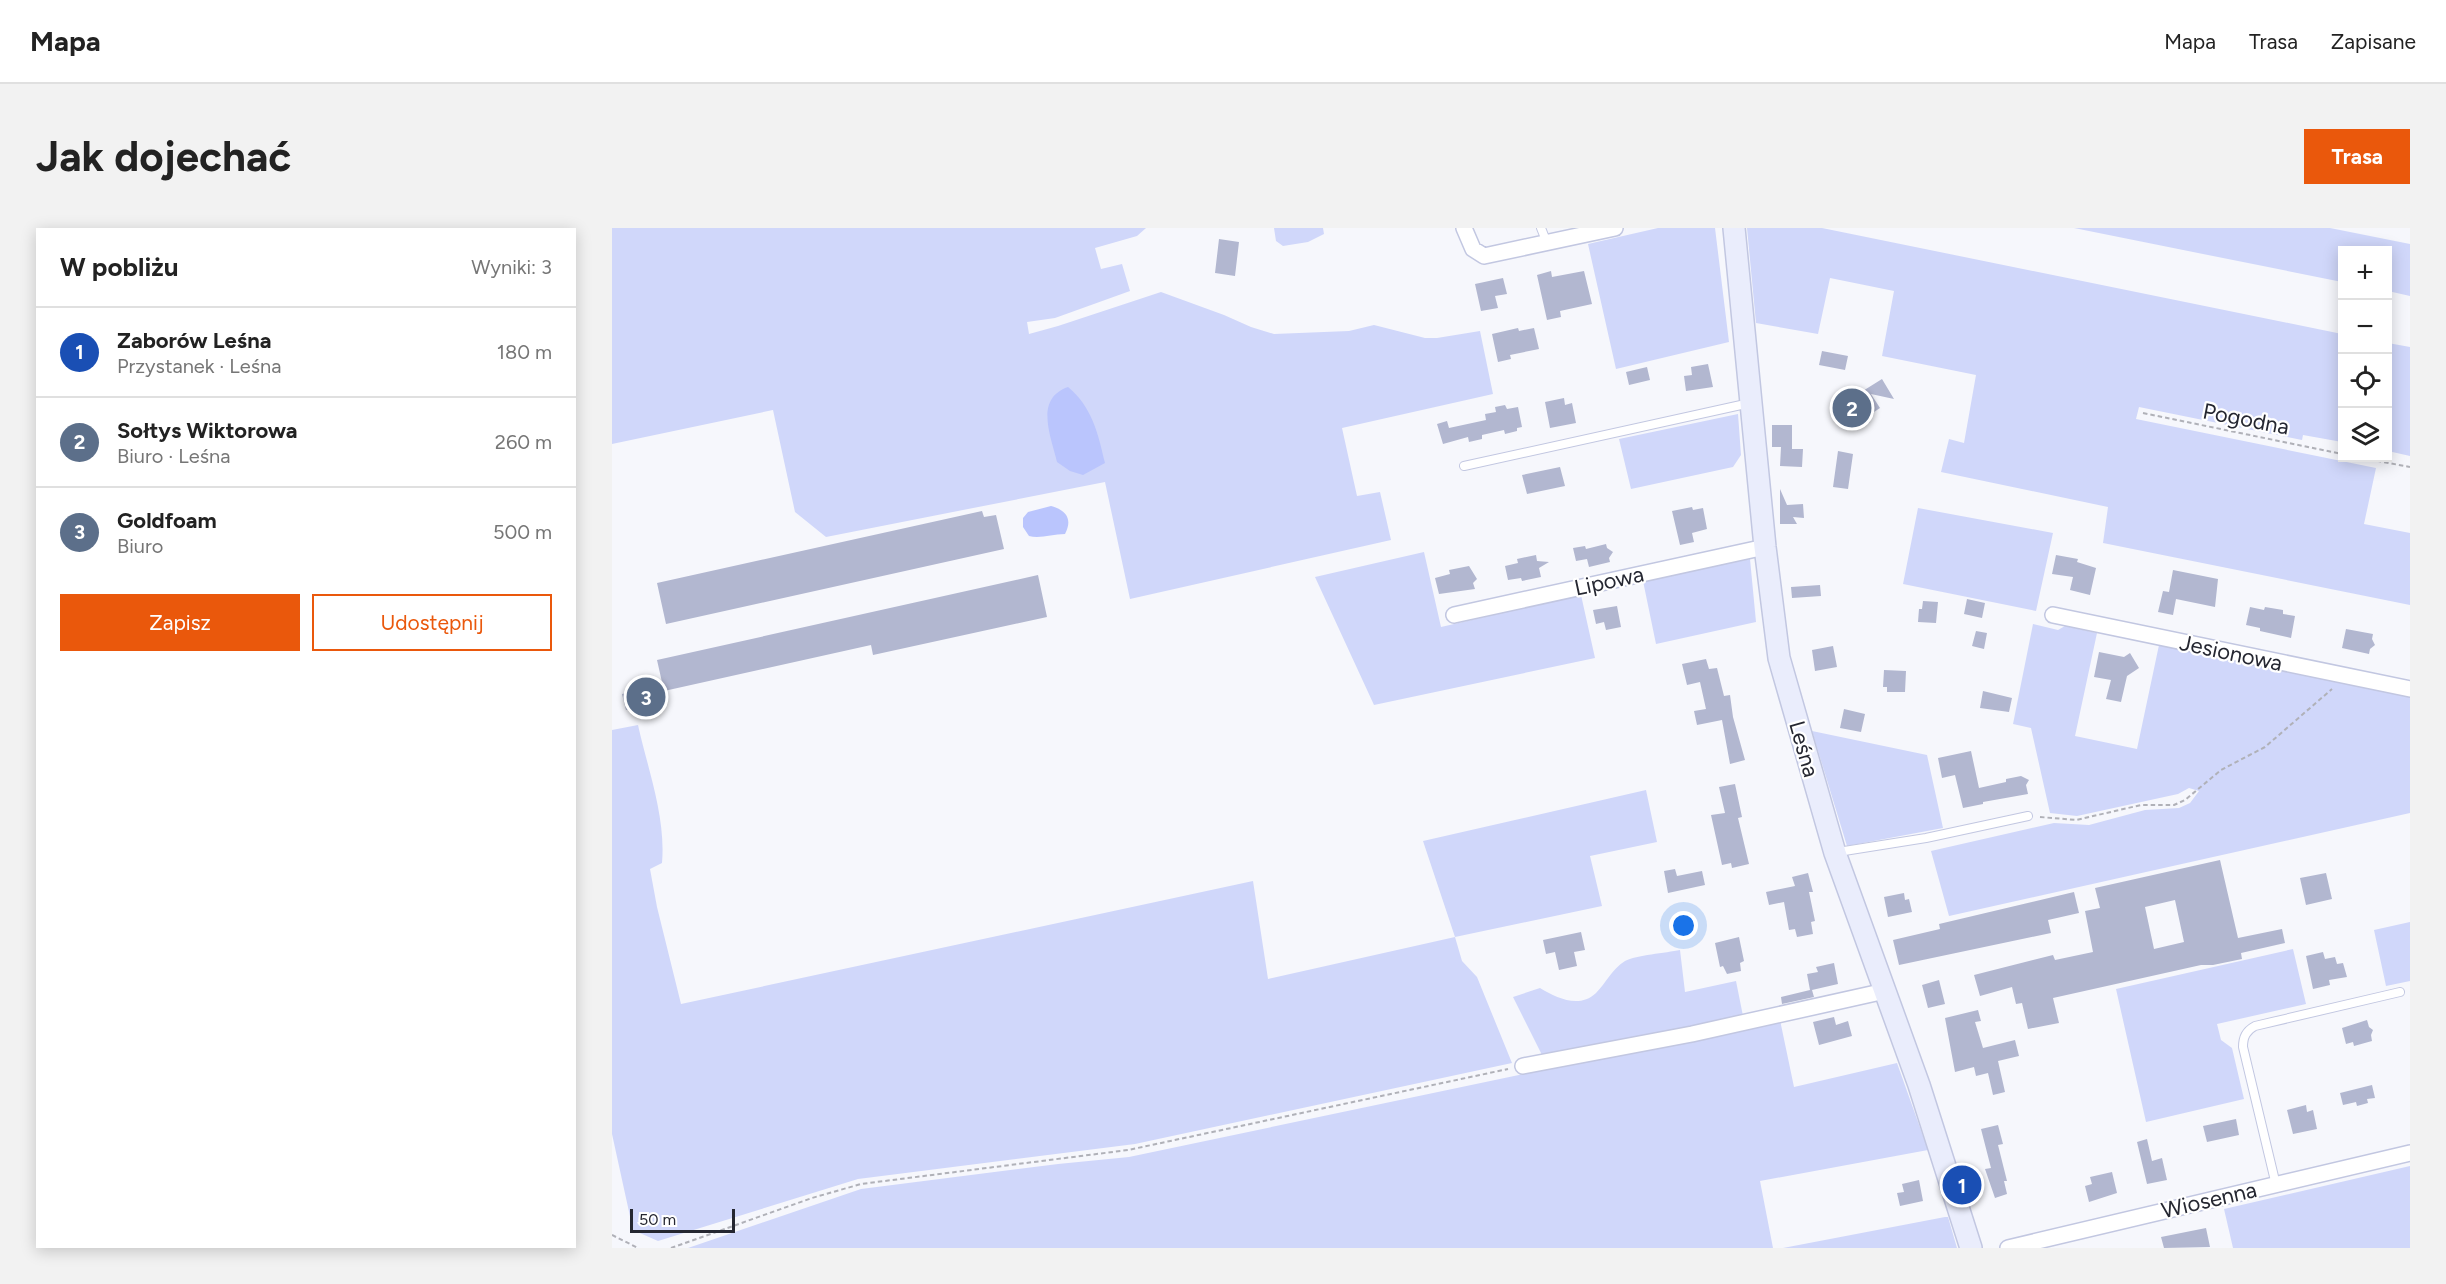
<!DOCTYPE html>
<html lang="pl">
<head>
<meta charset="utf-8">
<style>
	body { margin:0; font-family:Figtree,sans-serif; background:#f2f2f2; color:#222 }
	.controls { position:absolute; right:18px; top:18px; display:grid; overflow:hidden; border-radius:0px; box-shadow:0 3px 15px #0003 }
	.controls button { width:54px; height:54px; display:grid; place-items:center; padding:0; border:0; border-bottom:2px solid #e0e0e0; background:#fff; color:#222; font:30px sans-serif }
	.scale { position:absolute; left:18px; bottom:15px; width:105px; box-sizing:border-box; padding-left:6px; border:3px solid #252731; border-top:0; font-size:16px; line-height:21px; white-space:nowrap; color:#252731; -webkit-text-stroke:4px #fff; paint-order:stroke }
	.you { position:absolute; left:1072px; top:698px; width:21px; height:21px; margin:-15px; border:4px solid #fff; border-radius:50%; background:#1a73e8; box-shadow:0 0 0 9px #1a73e833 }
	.badge { display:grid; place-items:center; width:39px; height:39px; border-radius:50%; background:#ea580c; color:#fff; font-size:20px; font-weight:700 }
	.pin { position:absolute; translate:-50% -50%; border:3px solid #fff; box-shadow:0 2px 6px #0006 }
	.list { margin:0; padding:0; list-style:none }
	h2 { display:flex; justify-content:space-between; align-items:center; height:78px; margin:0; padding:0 24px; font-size:26px }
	h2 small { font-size:20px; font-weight:400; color:#767676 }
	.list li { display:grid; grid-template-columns:39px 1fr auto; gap:18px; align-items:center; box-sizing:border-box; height:90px; padding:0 24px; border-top:2px solid #e0e0e0 }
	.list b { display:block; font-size:22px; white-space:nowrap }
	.list p { margin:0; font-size:20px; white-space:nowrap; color:#767676 }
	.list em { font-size:20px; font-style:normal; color:#767676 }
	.actions { display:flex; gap:12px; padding:18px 24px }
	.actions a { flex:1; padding:14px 0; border:2px solid #ea580c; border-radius:0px; text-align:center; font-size:21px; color:#ea580c }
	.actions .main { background:#ea580c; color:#fff }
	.icon { flex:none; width:33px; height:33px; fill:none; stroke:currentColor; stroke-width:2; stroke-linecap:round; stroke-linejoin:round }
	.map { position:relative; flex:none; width:1798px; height:1020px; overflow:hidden; border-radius:0px }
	header { display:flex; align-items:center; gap:36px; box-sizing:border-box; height:84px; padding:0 30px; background:#fff; border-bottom:2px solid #e0e0e0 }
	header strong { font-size:28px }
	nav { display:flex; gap:33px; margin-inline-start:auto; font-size:21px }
	.intro { display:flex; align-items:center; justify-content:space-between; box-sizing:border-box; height:144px; padding:0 36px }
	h1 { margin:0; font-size:42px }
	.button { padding:15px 27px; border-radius:0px; background:#ea580c; color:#fff; font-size:21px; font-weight:700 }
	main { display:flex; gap:36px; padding:0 36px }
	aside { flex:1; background:#fff; border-radius:0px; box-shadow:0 3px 15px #0003 }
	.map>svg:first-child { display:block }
	.green { fill:#d0d7fa }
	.water { fill:#bac5fd }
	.building { fill:#b2b7d0; fill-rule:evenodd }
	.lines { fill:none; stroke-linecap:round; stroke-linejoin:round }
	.lane-casing { stroke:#c2c7e1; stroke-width:10 }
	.street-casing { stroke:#c2c7e1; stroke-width:18 }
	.secondary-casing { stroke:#c2c7e1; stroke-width:24 }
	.path { stroke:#b0b1b8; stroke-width:2; stroke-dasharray:4.5 3; stroke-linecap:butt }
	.lane { stroke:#fff; stroke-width:8 }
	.street { stroke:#fff; stroke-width:15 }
	.secondary { stroke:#eaedfc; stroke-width:21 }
	.labels { text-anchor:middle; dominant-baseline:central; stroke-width:4.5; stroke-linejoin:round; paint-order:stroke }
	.street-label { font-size:22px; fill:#252731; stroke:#fff }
</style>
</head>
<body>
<header>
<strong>Mapa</strong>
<nav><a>Mapa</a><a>Trasa</a><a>Zapisane</a></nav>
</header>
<div class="intro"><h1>Jak dojechać</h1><a class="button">Trasa</a></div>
<main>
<aside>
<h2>W pobliżu<small>Wyniki: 3</small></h2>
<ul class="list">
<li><span class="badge" style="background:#1a4fb4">1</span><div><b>Zaborów Leśna</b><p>Przystanek · Leśna</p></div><em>180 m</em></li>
<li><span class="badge" style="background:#5c6f8a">2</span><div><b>Sołtys Wiktorowa</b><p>Biuro · Leśna</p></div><em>260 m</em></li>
<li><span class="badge" style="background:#5c6f8a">3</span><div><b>Goldfoam</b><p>Biuro</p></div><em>500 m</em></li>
</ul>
<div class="actions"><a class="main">Zapisz</a><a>Udostępnij</a></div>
</aside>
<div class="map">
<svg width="1798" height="1020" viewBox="0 0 1798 1020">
	<rect width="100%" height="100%" fill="#f6f7fc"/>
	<path class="green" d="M0 0H534L525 8 483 20 489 41 510 36 518 63 443 90 415 94 417 106 446 98 549 64 612 87 639 99 662 106 737 103 762 97 813 110H825L868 103 881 166 730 200 745 268 768 264 779 312 518 371 493 254 214 309 183 284 161 182 0 216Z
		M662 0H711L712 6 696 14 671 18 664 13Z
		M1046 0H1103L1117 114 1004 141 976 16Z
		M1135 0H1210L1730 106V214L1691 207 1690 212 1527 179 1524 191 1764 240 1752 296 1798 305V377L1491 315 1496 279 1329 244 1337 211 1352 215 1364 147 1270 128 1282 63 1218 50 1206 106 1144 95Z
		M1462 0H1718L1798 16V68L1776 63V22H1730V54Z
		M1776 115 1798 119V228L1776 223Z
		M1126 186 1129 227 1121 239 1019 261 1007 211Z
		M1306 280 1441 305 1424 383 1291 356Z
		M812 324 829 399 969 367 983 430 762 477 703 349Z
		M1138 331 1144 394 1044 416 1031 353Z
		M1421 396 1446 402 1453 398 1485 405 1463 508 1525 521 1547 417 1798 468V585L1337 688 1319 623 1442 595 1477 597 1533 582 1567 580 1578 575 1587 563 1577 560 1566 566 1465 588 1438 585 1419 500 1401 496Z
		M26 497C36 542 54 589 50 635L38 641 45 679 69 776 641 653 656 751 843 709 811 613 1034 562 1045 614 978 628 990 678 843 709 850 733 865 749 900 835 523 916 246 951 46 1013 21 1002 0 906V502Z
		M1200 503 1315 527 1331 600 1235 618Z
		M1798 694V753L1774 758 1762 702Z
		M1681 721 1694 776 1605 796 1609 812 1620 820 1632 871 1534 894 1504 761Z
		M1068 722 1073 764 1124 753 1131 788 931 829 901 769 928 760C945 770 967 781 984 765 994 755 1000 741 1013 733 1024 727 1054 725 1068 722Z
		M1168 792 1182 859 1285 835 1316 922 1148 953 1161 1020H76L249 961 446 936 517 929Z
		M1798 938V1020H1621L1612 981Z
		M1336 989 1345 1020H1171L1333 989Z"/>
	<path class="water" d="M456 159C480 179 486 205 493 235L471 247 458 243 445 234C439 208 422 171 456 159Z
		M439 278C454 282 461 291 453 306 440 306 428 311 417 308L411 299V290L416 284Z"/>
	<path class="building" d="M607 11 627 14 623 48 603 45Z
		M939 43 940 49 972 43 980 76 948 83 949 89 935 92 925 47Z
		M891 50 895 66 883 68 886 80 869 83 863 56Z
		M906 100 907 103 922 100 927 121 898 127 899 131 886 134 880 106Z
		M1210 123 1236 128 1233 142 1207 137Z
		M1096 136 1101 159 1074 163 1072 148 1080 147 1079 139Z
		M1035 139 1038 152 1017 157 1014 144Z
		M1270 151 1282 171 1259 166 1268 180 1262 184 1257 195 1225 189 1230 163 1246 166Z
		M952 170 953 177 960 175 964 195 938 200 933 174Z
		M893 177 895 181 906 179 910 199 905 200V203L893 206 892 202 870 207V211L857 214 856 209 831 216 825 196 835 193 837 200 874 192 873 186 884 184 883 179Z
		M1160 197H1180V221H1191L1190 239 1168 238 1169 219H1160Z
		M1226 223 1241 226 1236 261 1221 259Z
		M948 239 953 258 915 266 910 247Z
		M1168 261 1175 277 1191 276 1192 290 1181 289 1185 296H1168Z
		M1080 279 1081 282 1091 280 1095 301 1080 305 1082 314 1068 317 1060 283Z
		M370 283 372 289 384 287 392 321 54 396 45 355Z
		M994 316 995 320 1001 324 997 330 998 334 977 339 975 331 964 333 961 320 973 318 974 321Z
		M924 327 925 333 937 334 927 340 929 349 910 353 909 350 896 352 893 338 906 335 905 331Z
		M1444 327 1466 331 1465 334 1484 340 1478 367 1458 362 1461 349 1440 346Z
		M857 338 865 351 861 355 863 361 827 366 823 350 838 346 837 342Z
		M1561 342 1606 351 1603 379 1564 371 1561 387 1546 384 1551 363 1557 364Z
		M426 347 435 389 261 427 259 417 52 463 45 432Z
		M1208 357 1209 368 1180 370 1179 359Z
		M1355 371 1373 375 1370 390 1352 386Z
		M1311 373 1326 374 1324 395 1306 394 1307 381H1310Z
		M1005 378 1009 399 994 402 992 394 984 396 981 382Z
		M1638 379 1652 382 1653 379 1671 382V386L1683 388 1679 410 1648 403V400L1634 397Z
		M1734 401 1761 406 1760 411 1763 417 1758 421 1757 426 1730 420Z
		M1364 403 1375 405 1372 421 1360 418Z
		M1221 418 1225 439 1203 443 1200 422Z
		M1487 424 1512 429 1518 425 1527 440 1515 448 1509 474 1494 471 1499 452 1482 449Z
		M1094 431 1097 441 1105 440 1112 468 1118 467 1121 489 1133 532 1118 536 1110 492 1085 497 1082 483 1094 481 1088 454 1075 457 1070 436Z
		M1272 442 1294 443 1293 464H1275V459H1271Z
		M49 457 53 474 14 482 10 466Z
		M1371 463 1400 470 1397 484 1368 480Z
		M1232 481 1253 486 1249 504 1228 500Z
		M1359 523 1367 560 1394 554V551L1409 548 1417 552 1414 557 1416 566 1371 574V576L1351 580 1343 547 1330 550 1326 530Z
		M1123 556 1130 589 1126 590 1137 636 1120 640 1119 635 1110 637 1099 587 1113 585 1107 559Z
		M1608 632 1626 710 1670 701 1673 715 1629 725 1630 731 1601 737H1589L1441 770 1447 795 1416 801 1410 775 1404 776 1400 759 1368 768 1362 747 1441 727 1443 732 1481 724 1473 683 1488 680 1483 660ZM1563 672 1572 714 1542 721 1533 679Z
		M1063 641 1065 648 1090 643 1093 657 1056 665 1052 643Z
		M1196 645 1201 664H1197L1203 693 1199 694 1201 706 1185 709 1183 701 1177 702 1172 674 1157 677 1154 664 1183 658 1180 649Z
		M1714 645 1720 671 1694 677 1688 650Z
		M1462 664 1467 685 1436 692 1439 705 1287 737 1281 712 1328 701 1327 696Z
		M1292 665 1293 672 1297 671 1300 684 1276 689 1272 669Z
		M969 704 973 722 962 724 965 738 947 742 943 724 934 726 931 712Z
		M1127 709 1132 733 1128 735 1129 743 1115 746 1111 738 1108 739 1103 715Z
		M1711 724 1713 731 1723 729 1725 736 1731 735 1735 749 1717 752 1718 757 1701 761 1694 728Z
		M1222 735 1226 756 1200 762 1202 769 1170 776 1169 769 1198 762 1195 746 1206 744 1204 739Z
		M1327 752 1333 776 1316 780 1310 757Z
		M1366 782 1369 793 1363 794 1371 820 1403 812 1407 828 1386 833 1393 864 1381 867 1376 845 1364 848 1362 839 1343 844 1333 790Z
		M1222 789 1224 797 1236 793 1240 808 1207 817 1201 794Z
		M1755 792 1757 799 1761 802 1759 807 1760 813 1742 818 1741 814 1734 816 1730 800Z
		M1760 857 1763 870 1755 871 1756 875 1745 878 1744 874 1731 877 1728 865Z
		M1694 877 1695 884 1701 882 1705 901 1681 906 1675 882Z
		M1624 891 1627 907 1595 914 1591 898Z
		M1386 897 1391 916 1386 917 1395 953H1392L1395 966 1383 970 1373 941 1379 940 1369 901Z
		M1535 911 1540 933 1550 930 1555 952 1535 956 1525 914Z
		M1500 944 1505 965 1477 974 1473 958 1480 956 1478 949Z
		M1307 952 1311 973 1288 978 1285 965 1292 964 1290 956Z
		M1594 1000 1598 1019 1552 1020 1549 1009Z"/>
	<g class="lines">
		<defs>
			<path id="lane" d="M929 0 935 15
				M852 238 1138 175
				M1226 624 1314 610 1416 588
				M1664 957 1631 819C1631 809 1634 803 1643 798L1788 764"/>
			<path id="street" d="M852 0 861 21 872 28 1003 0
				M842 387 1153 319
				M1441 387 1798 461
				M911 838 1080 806 1273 763
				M1396 1020 1798 925"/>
			<path id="secondary" d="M1122 0 1153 319 1167 430 1223 625 1307 857 1359 1020"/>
		</defs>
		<use href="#lane" class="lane-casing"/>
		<use href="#street" class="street-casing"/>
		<use href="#secondary" class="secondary-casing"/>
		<path class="path" d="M1531 185 1730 226
			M1750 230 1798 239
			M1428 589 1464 592 1529 577H1562L1573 572 1609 542 1653 519 1720 461
			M0 1007 26 1020
			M59 1020 200 970 249 956 516 922 896 841"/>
		<use href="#lane" class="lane"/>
		<use href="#street" class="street"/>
		<use href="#secondary" class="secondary"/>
	</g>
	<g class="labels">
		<g class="street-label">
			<text transform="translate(1634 191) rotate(11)">Pogodna</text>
			<text transform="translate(997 353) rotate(-12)">Lipowa</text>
			<text transform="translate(1619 425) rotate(12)">Jesionowa</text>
			<text transform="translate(1192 521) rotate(74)">Leśna</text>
			<text transform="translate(1597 972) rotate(-13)">Wiosenna</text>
		</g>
	</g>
</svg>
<div class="controls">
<button>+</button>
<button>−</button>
<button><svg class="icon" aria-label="locate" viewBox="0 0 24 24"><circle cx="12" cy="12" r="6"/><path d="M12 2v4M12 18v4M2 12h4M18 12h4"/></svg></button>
<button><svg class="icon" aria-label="layers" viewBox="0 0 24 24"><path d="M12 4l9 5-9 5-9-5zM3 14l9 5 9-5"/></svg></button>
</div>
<div class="scale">50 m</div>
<div class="you"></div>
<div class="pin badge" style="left:1350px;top:957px;background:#1a4fb4">1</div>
<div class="pin badge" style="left:1240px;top:180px;background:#5c6f8a">2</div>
<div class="pin badge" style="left:34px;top:469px;background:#5c6f8a">3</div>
</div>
</main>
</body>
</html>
